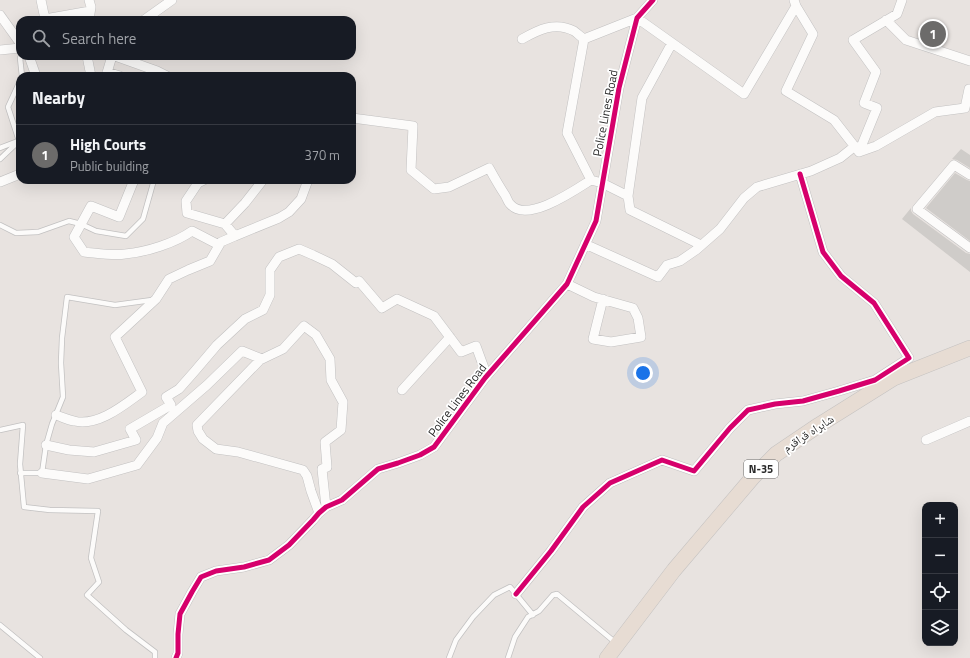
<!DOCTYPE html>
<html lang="en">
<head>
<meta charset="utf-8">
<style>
	body { margin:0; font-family:"Titillium Web","Noto Naskh Arabic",sans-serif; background:#20242c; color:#f1f3f6 }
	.controls { position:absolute; right:12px; bottom:12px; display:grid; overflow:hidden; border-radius:8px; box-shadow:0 4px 16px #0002 }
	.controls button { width:36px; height:36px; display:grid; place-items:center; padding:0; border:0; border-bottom:1px solid #363941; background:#171b24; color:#f1f3f6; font:20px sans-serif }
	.you { position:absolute; left:643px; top:373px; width:14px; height:14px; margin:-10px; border:3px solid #fff; border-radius:50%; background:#1a73e8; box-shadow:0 0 0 6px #1a73e833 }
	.badge { display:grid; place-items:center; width:26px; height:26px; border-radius:50%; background:#6c6b6a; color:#fff; font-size:13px; font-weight:700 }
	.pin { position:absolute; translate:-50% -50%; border:2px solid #fff; box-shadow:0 1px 4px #0006 }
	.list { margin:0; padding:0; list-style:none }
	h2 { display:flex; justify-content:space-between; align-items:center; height:52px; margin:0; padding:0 16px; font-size:17px }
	h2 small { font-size:13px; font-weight:400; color:#9ea1a6 }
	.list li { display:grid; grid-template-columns:26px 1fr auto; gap:12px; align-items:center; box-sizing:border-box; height:60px; padding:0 16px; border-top:1px solid #363941 }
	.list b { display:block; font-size:15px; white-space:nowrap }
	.list p { margin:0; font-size:13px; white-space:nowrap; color:#9ea1a6 }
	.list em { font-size:13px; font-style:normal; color:#9ea1a6 }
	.icon { flex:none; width:22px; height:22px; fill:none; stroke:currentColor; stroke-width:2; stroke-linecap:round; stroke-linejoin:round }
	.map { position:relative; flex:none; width:970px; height:658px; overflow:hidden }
	.search { position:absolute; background:#171b24; box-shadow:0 4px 16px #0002; left:16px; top:16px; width:340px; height:44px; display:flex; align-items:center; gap:10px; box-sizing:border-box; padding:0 14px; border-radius:12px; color:#9ea1a6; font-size:15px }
	.panel { position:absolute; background:#171b24; box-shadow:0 4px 16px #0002; left:16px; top:72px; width:340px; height:112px; border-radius:12px }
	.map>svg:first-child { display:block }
	.building { fill:#cfccc9 }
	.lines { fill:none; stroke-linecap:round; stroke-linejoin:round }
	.service-casing { stroke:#c2c1c1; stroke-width:6 }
	.minor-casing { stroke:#c2c1c1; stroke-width:10 }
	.trunk-casing { stroke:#c4c2c1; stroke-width:16 }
	.service { stroke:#fcfbfa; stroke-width:4.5 }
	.minor { stroke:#fcfbfa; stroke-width:9 }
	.trunk { stroke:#e7dcd3; stroke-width:15 }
	.cycleway-casing { stroke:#fff; stroke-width:8 }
	.cycleway { stroke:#d6006c; stroke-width:5 }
	.labels { text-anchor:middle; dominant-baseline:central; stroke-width:3.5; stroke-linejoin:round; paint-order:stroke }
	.shield { fill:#fff; stroke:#6a6a6a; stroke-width:1 }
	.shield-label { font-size:11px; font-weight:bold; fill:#2a2a2a }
	.street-label { font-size:12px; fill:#2a2a2a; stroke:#fff }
</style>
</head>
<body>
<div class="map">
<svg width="970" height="658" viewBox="0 0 970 658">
	<rect width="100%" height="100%" fill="#e8e3e0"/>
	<path class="building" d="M961 149 970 155V168L957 160 952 159Z
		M955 173 967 180 970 181V241L926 208Z
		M911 208V211L913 214 966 253 970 254V272L902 219Z"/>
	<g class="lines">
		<defs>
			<path id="service" d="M21 56 20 58 22 76
				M0 148 18 141
				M0 159 19 141 8 107 20 81
				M0 225 16 233 38 232 69 221 81 224 96 231 126 236 143 219 154 180
				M0 430 23 425 20 464 24 507 50 510 98 511 91 558 99 582 87 595 126 630 155 652V658
				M20 473H42L46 445 52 424 63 397 61 363 62 338 67 297 115 305 152 300
				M0 625 40 658
				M449 658 456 640 473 617 494 595 510 587 533 615
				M508 658 515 637 528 617 539 611 553 595 557 594 616 643"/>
			<path id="minor" d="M41 0 45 19 90 11
				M89 0 91 7 89 20
				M794 0 796 6 813 34 786 91 834 120 859 152 876 146 935 112 965 108 969 89H970
				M0 15 20 43
				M144 20 172 0
				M886 20 906 40 970 61
				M522 39C538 30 555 21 574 31 578 34 581 37 584 39
				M584 39 637 18 744 94 796 6
				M584 39 567 133 591 180
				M0 50 20 48
				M29 56 36 76
				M87 56 91 76
				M115 56 157 71 167 76
				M107 72 120 76
				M106 76 112 56
				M352 118 413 126 411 170 434 189 449 187 489 168C494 177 499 186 505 195 507 198 508 203 511 205 528 223 575 190 591 180L602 183 628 196 630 210 701 245
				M859 152 877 108 864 103 876 72 853 40 897 14 902 0
				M970 175 954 165 917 209 970 248
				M134 180 119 217 91 206 74 237 84 252C96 253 114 256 125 254 147 252 175 243 192 231L219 245
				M0 182 20 174
				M628 196 642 98 672 43
				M225 224 245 203 263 180
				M235 236 279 218 289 212 301 199 308 180
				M585 244 658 277 667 265 680 261 696 250 720 229 744 198 757 187 811 171 840 158 855 146
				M567 284 594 297 633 308 638 318 641 337 611 342 593 339 603 299
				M402 390 450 337
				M56 415C62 417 68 420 74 421 98 427 124 405 142 392L115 337 156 299 169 279 188 270 210 261 221 242 235 236 225 224 187 213 186 201 198 183 204 180
				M926 440 970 421
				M46 445 69 450 94 452 136 440 130 429 171 405 166 397 179 389 194 372 217 345 245 319 263 310 270 295V270L279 257 299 249 313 255 332 264 356 283 359 281 382 308 397 299 434 316 461 352 476 346 487 376
				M42 473 88 479 137 465 157 438 163 423 207 385 242 351 262 359
				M319 513 311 491 307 476 303 470 238 452 216 449 203 439 198 431 197 425 260 360 283 349 304 326 316 335 330 359 331 380 343 402 341 430 325 442 327 467 322 469 326 507
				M516 594 551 551 583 507 610 483 662 460 694 471 730 428 748 410 775 404 803 401 839 391 875 380 909 358 874 303 841 276 823 252 800 174
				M176 658 178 653V634L180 614 192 592 201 577 216 571 244 567 269 560 289 545 313 520 319 513 326 507 342 500 378 469 398 463 420 455 434 447 485 378 567 284 596 221 619 88 637 18 653 0"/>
			<path id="trunk" d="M607 658 674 570 753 477 776 454 819 425 894 378 970 348"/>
		</defs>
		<use href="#service" class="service-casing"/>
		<use href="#minor" class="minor-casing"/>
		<use href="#trunk" class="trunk-casing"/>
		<use href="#service" class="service"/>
		<use href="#minor" class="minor"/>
		<use href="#trunk" class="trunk"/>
		<defs>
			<path id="cycleway" d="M516 594 551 551 583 507 610 483 662 460 694 471 730 428 748 410 775 404 803 401 839 391 875 380 909 358 874 303 841 276 823 252 800 174
				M176 658 178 653V634L180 614 192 592 201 577 216 571 244 567 269 560 289 545 313 520 319 513 326 507 342 500 378 469 398 463 420 455 434 447 485 378 567 284 596 221 619 88 637 18 653 0"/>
		</defs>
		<use href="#cycleway" class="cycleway-casing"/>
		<use href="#cycleway" class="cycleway"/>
	</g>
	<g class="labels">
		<rect class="shield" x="744" y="460" width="34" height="18" rx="3"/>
		<g class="shield-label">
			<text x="761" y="469">N-35</text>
		</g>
		<g class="street-label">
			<text transform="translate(605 113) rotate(-79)">Police Lines Road</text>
			<text transform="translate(457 400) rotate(-53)">Police Lines Road</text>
			<text transform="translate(808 433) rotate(-33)">شاہراہ قراقرم</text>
		</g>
	</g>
</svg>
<div class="controls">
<button>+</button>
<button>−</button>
<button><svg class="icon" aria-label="locate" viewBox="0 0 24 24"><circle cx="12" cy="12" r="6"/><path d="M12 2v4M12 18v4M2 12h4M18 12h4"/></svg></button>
<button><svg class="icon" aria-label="layers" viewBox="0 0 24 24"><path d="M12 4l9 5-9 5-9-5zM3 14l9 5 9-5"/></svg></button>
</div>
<div class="you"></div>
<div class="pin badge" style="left:933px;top:34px">1</div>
<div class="search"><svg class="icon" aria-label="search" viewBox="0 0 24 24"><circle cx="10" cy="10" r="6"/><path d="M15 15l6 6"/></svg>Search here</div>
<section class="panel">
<h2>Nearby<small></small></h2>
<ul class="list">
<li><span class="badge">1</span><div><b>High Courts</b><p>Public building</p></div><em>370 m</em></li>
</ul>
</section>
</div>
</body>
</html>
